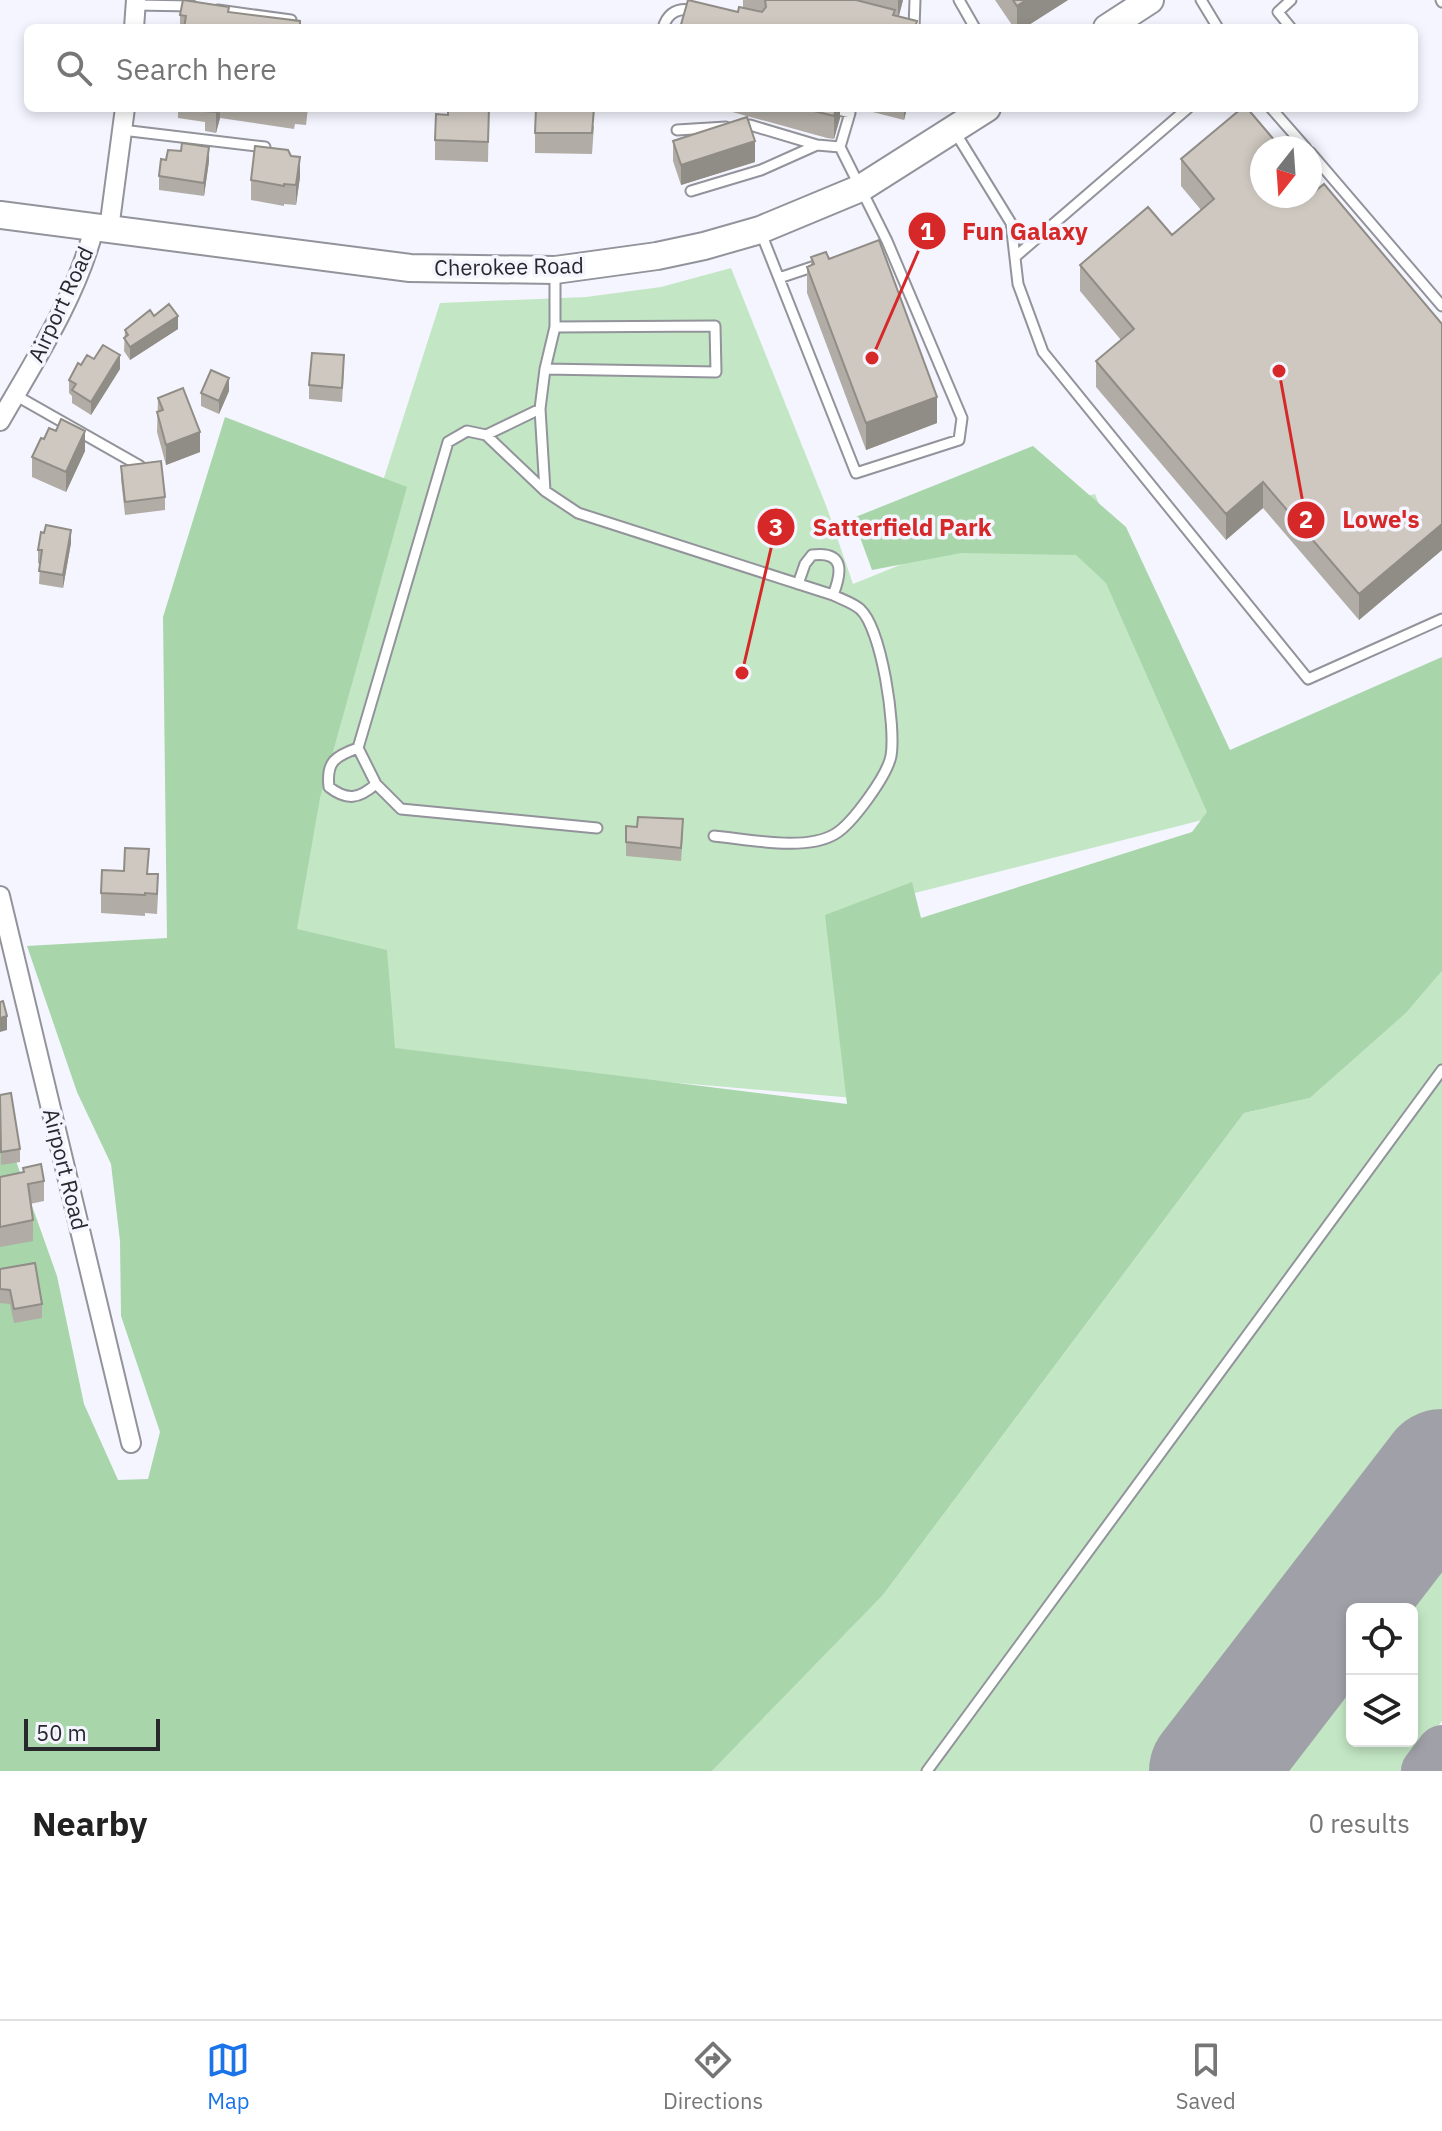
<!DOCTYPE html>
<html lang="en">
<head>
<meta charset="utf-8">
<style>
	body { margin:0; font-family:"IBM Plex Sans",sans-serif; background:#f2f2f2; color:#222 }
	.controls { position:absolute; right:24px; bottom:24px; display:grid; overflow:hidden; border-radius:12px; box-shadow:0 4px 12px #0003 }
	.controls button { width:72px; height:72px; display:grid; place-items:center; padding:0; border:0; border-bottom:2px solid #e0e0e0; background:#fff; color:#222; font:40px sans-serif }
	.compass { position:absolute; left:1250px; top:136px; width:72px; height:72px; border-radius:50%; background:#fff; box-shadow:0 4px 12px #0003; rotate:197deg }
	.scale { position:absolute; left:24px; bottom:20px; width:136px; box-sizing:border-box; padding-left:8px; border:4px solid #28292c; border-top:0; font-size:22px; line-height:28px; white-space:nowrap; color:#28292c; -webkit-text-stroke:6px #f4f5fe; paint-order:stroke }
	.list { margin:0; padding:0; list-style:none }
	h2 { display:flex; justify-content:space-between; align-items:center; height:104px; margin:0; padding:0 32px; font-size:34px }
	h2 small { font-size:26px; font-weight:400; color:#767676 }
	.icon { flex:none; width:44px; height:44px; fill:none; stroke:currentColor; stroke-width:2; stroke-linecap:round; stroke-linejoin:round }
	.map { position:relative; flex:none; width:1442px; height:1771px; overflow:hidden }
	.search { position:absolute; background:#fff; box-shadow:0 4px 12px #0003; left:24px; right:24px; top:24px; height:88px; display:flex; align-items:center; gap:20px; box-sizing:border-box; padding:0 28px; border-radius:12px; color:#767676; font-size:30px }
	.sheet { height:248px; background:#fff }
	nav { display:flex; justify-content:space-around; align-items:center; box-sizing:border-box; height:112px; border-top:2px solid #e0e0e0; background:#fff; font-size:22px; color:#767676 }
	nav a { display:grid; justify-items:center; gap:4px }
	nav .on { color:#1a73e8 }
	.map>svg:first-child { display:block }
	.green { fill:#c3e7c4 }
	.forest { fill:#a8d5aa }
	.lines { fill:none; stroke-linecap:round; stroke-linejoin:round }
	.taxiway { stroke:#a0a1a8; stroke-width:50 }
	.runway { stroke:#a0a1a8; stroke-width:124 }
	.service-casing { stroke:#92939b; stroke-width:13 }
	.minor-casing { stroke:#92939b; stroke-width:22 }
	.secondary-casing { stroke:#92939b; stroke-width:30 }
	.service { stroke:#fff; stroke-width:9 }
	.minor { stroke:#fff; stroke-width:18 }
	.secondary { stroke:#fff; stroke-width:26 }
	.wall { fill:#b1aca5 }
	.shaded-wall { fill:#908c86 }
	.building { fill:#cec8c0; stroke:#908c86; stroke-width:2 }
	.labels { text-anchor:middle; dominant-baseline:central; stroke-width:7; stroke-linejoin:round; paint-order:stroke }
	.street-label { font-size:22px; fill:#28292c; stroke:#f4f5fe }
	.leader { fill:none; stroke:#d62828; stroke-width:3 }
	.callout-dot { fill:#d62828; stroke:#f4f5fe; stroke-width:3 }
	.mark-label { font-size:24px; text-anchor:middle; font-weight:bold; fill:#fff }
	.callout-label { font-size:24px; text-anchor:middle; font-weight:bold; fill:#d62828; stroke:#f4f5fe; stroke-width:7; stroke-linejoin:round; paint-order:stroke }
</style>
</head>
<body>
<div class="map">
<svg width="1442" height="1771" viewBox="0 0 1442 1771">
	<rect width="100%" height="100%" fill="#f4f5fe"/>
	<path class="green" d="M731 268 827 508 853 584 1045 506 1095 494 1222 815 856 908 889 1101 387 1058 234 946 440 303 586 297 661 287Z
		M1442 971V1409L1161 1771H712L883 1595 1244 1113 1310 1098 1406 1013Z
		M1442 1539V1721L1403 1771H1262L1352 1655V1741H1412V1609H1388Z"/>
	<path class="forest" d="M225 417 407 487 320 798 297 929 387 950 395 1048 847 1104 825 915 912 882 921 918 1192 832 1207 812 1106 583 1076 555 961 553 872 570 853 518 1033 446 1126 527 1230 750 1442 657V971L1406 1013 1310 1098 1244 1113 883 1595 712 1771H0V1116L57 1276 84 1404 118 1480 148 1479 160 1432 121 1316 120 1241 111 1164 77 1092 27 946 167 938 163 617Z"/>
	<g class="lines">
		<path class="taxiway" d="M1426 1771 1442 1750"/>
		<path class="runway" d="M1211 1771 1442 1471"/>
		<defs>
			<path id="service" d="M959 0 975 28
				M1201 0 1218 28
				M1291 0 1278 12 1291 28
				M1441 0 1442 2
				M135 5 192 6
				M218 10 291 20
				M663 28C668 11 680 7 697 11
				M914 28 915 0
				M830 108 850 113 840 147
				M1271 108 1306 148
				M741 126 750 125 817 145 840 147 887 241 962 418 959 440 856 473 761 233
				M122 130 265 147
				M677 130 726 127
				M955 132 1011 223 1018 284 1043 352 1308 679 1442 619
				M1310 152 1442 306
				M691 191 761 170 817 145
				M1015 257 1188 108
				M779 278 818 265
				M545 369 716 372 715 326 555 327
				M15 395 140 466
				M486 435 540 409
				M545 491 540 409 545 369 555 327V272
				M798 584 805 564 812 555C845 551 842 572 833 595
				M358 748C335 756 326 762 329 787 347 801 359 799 376 784
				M597 828 401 809 376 784 358 748 448 442 467 431 486 435 545 491 578 513 833 595C841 599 853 603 860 609 882 629 896 727 891 756 887 776 852 824 835 834 805 852 748 839 714 836
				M927 1771 1442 1070"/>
			<path id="minor" d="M134 28 136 0
				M109 229 125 108
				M0 421C35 360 77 296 94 228
				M0 896 131 1443"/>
			<path id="secondary" d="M1107 28 1150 0
				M0 215 410 268 555 270 657 256 704 246 760 230 861 188 987 108"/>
		</defs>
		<use href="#service" class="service-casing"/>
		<use href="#minor" class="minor-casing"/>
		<use href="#secondary" class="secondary-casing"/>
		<use href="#service" class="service"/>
		<use href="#minor" class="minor"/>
		<use href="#secondary" class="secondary"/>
	</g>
	<path class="wall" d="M743 0H903L899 16 917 28 738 12 743 8Z
		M995 0H1068L1024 28H1014Z
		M229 12 300 28H180V15Z
		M178 108H308L306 125 295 124 294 129 220 118 216 133 205 131V122L178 118Z
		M489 108 488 162 435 160V140L448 115Z
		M718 108H840V118L834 139 827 138Z
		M857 108H907L904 120Z
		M594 126 592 154 535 153V133Z
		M673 141 755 162 681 185 673 161Z
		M1181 159 1262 196 1442 324V550L1359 620 1263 508 1226 540 1096 387V361L1121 340 1080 291V265L1172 235 1201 210 1181 186Z
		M209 161 204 196 159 190V176Z
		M300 177 296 205 284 204V206L251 200V180Z
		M811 257 829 259 937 423 866 450 807 293V267L811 265Z
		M154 316 178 329 130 360 124 351 125 330Z
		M94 359 120 369 91 415 72 403V396L69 393V380L81 365Z
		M344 369 342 402 309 399V385Z
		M229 391 219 414 201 406V393Z
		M158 398 200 452 166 465 157 432Z
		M44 439 85 451 66 492 32 477V457Z
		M121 466 165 497V510L125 515 121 479Z
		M71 543 63 588 39 584 40 564 38 563V550Z
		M683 833 681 861 626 856V842Z
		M148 874 158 895 157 914 145 913V916L101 913V893Z
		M0 1095 20 1149V1162L1 1165Z
		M23 1168 44 1181V1201L30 1204 33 1220V1241L0 1247V1177L23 1173Z
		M0 1269 42 1304V1318L14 1323 10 1304 0 1303Z"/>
	<path class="shaded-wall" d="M898 0H903L898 19Z
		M1026 0H1068L1024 28H1017V6Z
		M217 108H220V118L216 133V112Z
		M836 108H840V118L834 139V116Z
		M904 108H907L904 120Z
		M755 141V162L681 185V165Z
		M209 147V161L204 196V183Z
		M300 157V177L296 205V185Z
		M178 316V329L130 360V347Z
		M120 355V369L91 415V402Z
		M229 378V391L219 414V401Z
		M937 397V423L866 450V423Z
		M85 431V451L66 492V472Z
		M200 432V452L166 465V445Z
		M1263 482V508L1226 540V514Z
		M1442 524V550L1359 620V594Z
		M71 530V543L63 588V575Z
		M7 1016V1030L0 1032V1018Z"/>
	<path class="building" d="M183 0 229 7 228 12 300 21V28H184L186 16 180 15Z
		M688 0 738 12 739 7 762 12 766 7 765 0H856L895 10 893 15 917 21 915 28H680Z
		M1013 0H1026L1017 6Z
		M205 108H217L216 112 205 111Z
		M448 108H489L488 142 435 140 436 114 448 115Z
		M536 108H594L592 133H535Z
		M802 108H836L834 116Z
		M1242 108H1247L1281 148H1262V196H1307L1308 197 1324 184 1442 324V524L1359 594 1263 482 1226 514 1096 361 1134 329 1080 265 1148 207 1172 235 1214 199 1181 159Z
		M747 117 755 141 681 165 673 141Z
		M182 143 209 147 204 183 159 176 161 159 166 160 168 150 181 151Z
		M255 146 288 150 291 156 300 157 296 185 284 184V186L251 180Z
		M879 240 937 397 866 423 807 267 814 264 811 257 826 252 829 259Z
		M169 304 178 316 130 347 124 338 128 335 125 330 150 310 154 316Z
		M103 345 120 355 91 402 72 390 76 384 69 380 78 363 81 365 87 355 94 359Z
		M312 353 344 355 342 388 309 385Z
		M211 370 229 378 219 401 201 393Z
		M183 388 200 432 166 445 157 412 163 410 158 398Z
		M61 419 85 431 66 472 32 457 41 438 44 439 49 428 56 431Z
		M161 461 165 497 125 502 121 466Z
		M46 525 71 530 63 575 39 571 42 550H38L41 532 44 533Z
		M638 817 683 819 681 848 626 842V826L637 827Z
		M125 848 149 849 147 874H158L157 894 145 893V895L101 893 102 870 124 871Z
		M3 1001 7 1016 0 1018V1002Z
		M11 1093 20 1149 1 1152 0 1095Z
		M41 1164 44 1181 28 1184 33 1220 0 1227V1177L24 1172 23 1168Z
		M35 1263 42 1304 14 1309 10 1290 0 1289V1269Z"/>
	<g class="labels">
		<g class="street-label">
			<text transform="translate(509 266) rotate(-1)">Cherokee Road</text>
			<text transform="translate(60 304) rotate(-65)">Airport Road</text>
			<text transform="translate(66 1169) rotate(76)">Airport Road</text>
		</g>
	</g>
	<path class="leader" d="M872 358L927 231M1279 371L1306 520M742 673L776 527"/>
	<g class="callout-dot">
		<circle cx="872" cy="358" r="8"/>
		<circle cx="1279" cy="371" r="8"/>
		<circle cx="742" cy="673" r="8"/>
		<circle cx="927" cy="231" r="20"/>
		<circle cx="1306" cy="520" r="20"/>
		<circle cx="776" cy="527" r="20"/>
	</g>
	<g class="mark-label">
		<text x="927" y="240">1</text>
		<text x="1306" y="528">2</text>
		<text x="776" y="536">3</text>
	</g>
	<g class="callout-label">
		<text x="1025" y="240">Fun Galaxy</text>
		<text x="1381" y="528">Lowe's</text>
		<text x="902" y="536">Satterfield Park</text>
	</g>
</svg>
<div class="controls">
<button><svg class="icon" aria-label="locate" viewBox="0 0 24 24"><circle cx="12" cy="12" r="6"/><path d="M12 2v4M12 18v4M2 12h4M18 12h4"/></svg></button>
<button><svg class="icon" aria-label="layers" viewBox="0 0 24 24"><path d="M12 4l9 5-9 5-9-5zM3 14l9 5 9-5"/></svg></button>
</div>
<svg class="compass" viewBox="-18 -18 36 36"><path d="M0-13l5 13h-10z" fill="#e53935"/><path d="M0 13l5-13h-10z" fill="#767676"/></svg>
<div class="scale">50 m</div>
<div class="search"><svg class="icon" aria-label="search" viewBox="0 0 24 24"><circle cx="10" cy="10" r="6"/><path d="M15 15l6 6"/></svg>Search here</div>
</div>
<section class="sheet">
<h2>Nearby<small>0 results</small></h2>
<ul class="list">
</ul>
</section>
<nav>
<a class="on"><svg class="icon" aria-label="map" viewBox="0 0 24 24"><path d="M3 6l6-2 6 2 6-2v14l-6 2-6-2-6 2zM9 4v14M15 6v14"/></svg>Map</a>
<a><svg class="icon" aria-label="directions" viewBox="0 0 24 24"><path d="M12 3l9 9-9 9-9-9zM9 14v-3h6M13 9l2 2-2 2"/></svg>Directions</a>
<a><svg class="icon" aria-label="saved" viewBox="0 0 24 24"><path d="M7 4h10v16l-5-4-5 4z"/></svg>Saved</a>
</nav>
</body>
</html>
